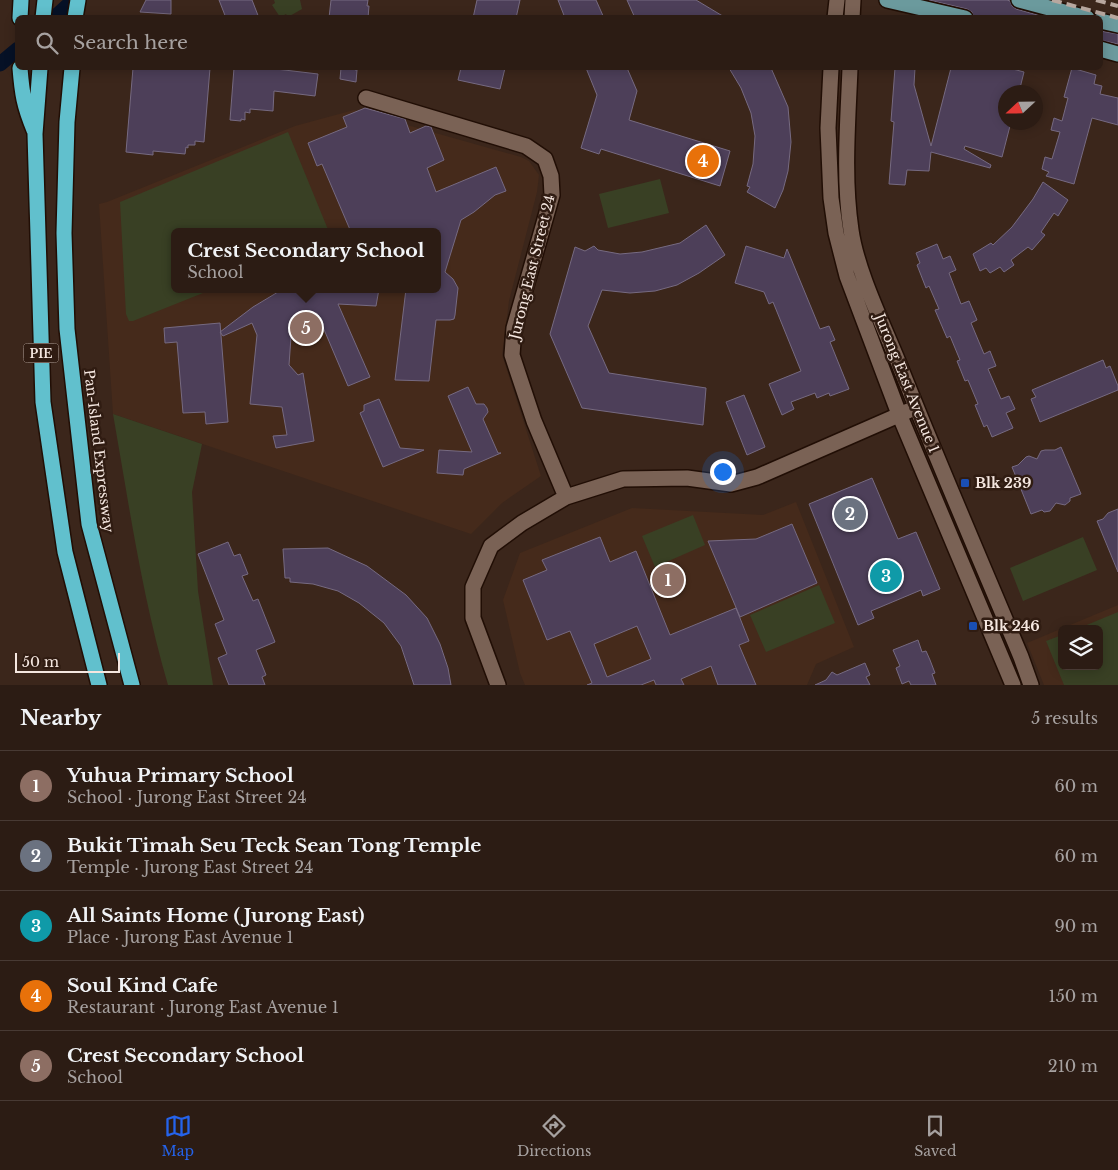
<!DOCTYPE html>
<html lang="en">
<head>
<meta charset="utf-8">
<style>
	body { margin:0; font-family:"Libre Baskerville",serif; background:#34251d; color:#f1f3f6 }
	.controls { position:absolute; right:15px; bottom:15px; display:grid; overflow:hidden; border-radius:8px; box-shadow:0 2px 12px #0003 }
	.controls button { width:45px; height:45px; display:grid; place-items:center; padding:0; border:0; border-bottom:1px solid #483a34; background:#2c1c14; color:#f1f3f6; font:25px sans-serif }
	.compass { position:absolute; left:998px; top:85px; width:45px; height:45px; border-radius:50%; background:#2c1c14; box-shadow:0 2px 12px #0003; rotate:248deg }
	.scale { position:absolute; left:15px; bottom:12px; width:105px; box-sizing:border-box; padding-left:5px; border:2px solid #f5e7e0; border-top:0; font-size:14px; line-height:18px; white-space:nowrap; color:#f5e7e0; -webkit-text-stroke:4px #301c12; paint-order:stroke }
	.you { position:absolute; left:722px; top:471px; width:18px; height:18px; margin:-12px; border:4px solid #fff; border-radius:50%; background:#1a73e8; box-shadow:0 0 0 8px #1a73e833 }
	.badge { display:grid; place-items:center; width:32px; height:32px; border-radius:50%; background:#2563eb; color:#fff; font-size:16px; font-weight:700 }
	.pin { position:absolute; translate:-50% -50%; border:2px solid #fff; box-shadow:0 1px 5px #0006 }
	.popup { position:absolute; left:171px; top:228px; width:270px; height:65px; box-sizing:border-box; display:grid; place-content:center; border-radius:8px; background:#2c1c14; filter:drop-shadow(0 1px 4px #0005); font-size:16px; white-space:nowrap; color:#a6a1a0 }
	.popup b { font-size:19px; color:#f1f3f6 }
	.popup::after { content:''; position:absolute; left:50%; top:100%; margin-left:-10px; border:10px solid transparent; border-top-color:#2c1c14 }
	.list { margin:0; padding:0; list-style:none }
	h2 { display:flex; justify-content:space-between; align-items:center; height:65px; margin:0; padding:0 20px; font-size:21px }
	h2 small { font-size:16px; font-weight:400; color:#a6a1a0 }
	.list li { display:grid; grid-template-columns:32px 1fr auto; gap:15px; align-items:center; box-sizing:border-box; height:70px; padding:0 20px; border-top:1px solid #483a34 }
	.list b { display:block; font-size:19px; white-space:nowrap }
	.list p { margin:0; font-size:16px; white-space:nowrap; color:#a6a1a0 }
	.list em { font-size:16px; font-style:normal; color:#a6a1a0 }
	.icon { flex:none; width:28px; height:28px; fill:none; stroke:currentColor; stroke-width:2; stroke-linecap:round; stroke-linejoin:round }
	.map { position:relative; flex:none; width:1118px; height:685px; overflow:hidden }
	.search { position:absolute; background:#2c1c14; box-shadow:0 2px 12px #0003; left:15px; right:15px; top:15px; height:55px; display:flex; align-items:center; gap:12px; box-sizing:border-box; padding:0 18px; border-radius:8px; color:#a6a1a0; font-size:19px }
	.sheet { height:415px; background:#2c1c14 }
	nav { display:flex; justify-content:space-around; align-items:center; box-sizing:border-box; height:70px; border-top:1px solid #483a34; background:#2c1c14; font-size:14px; color:#a6a1a0 }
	nav a { display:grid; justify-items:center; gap:2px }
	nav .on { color:#2563eb }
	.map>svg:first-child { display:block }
	.built { fill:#452a1b; fill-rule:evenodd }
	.green { fill:#394024 }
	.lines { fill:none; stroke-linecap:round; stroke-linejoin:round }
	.canal { stroke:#061126; stroke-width:15 }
	.building { fill:#4d3f59; stroke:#766a81; fill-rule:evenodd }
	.minor-casing { stroke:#210e05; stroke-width:18 }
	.major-casing { stroke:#210e05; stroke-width:18 }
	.highway-casing { stroke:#210e05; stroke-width:18 }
	.minor { stroke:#7a6255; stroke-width:15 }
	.major { stroke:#6b9a9d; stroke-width:15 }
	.highway { stroke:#61c0cd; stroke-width:15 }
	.rail { stroke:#b8a79f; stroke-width:4; stroke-dasharray:10 5; stroke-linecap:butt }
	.transit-dot { fill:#1a4fb4; stroke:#301c12; stroke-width:2 }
	.labels { text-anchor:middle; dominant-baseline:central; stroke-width:5; stroke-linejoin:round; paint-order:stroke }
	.shield { fill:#301c12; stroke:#baaaa2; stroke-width:1 }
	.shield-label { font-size:12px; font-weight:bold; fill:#f5e7e0 }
	.street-label { font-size:14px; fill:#f5e7e0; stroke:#301c12 }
	.poi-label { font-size:14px; font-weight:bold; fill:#f5e7e0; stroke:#301c12; text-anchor:start }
</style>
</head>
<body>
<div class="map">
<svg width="1118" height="685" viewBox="0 0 1118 685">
	<rect width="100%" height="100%" fill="#3b261b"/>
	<path class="built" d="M354 110 521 157 529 161 539 175 537 192 509 301 502 355 541 476 502 503 471 534 113 414 99 204 107 202 295 126ZM175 232H437V289H175Z
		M796 502 854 647 816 664 807 685H525L520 673 503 600 520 553 632 508 763 515Z
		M1118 605V685H1044L1027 643ZM1062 629H1099V666H1062Z"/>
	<path class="green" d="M274 0H300L302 9 288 17 286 14 280 17 272 5 275 3Z
		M288 132 329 232H175V289H213L133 321H129L126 314 120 202Z
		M660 179 669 213 608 228 599 194Z
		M113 414 202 444 192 492 198 591 213 685H168C142 596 129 505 113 414Z
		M693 515 705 545 655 567 642 536Z
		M1083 537 1097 570 1023 601 1010 568Z
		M819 585 835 623 766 652 750 615Z
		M1118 612V685H1064L1046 641 1062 635V666H1099V629H1077Z"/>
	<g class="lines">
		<path class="canal" d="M54 18 74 0
			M0 64 18 49"/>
	</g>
	<path class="building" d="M146 0H171V14L140 12Z
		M219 0H252L259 18H226Z
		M331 0H368L367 6H369L368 18H329Z
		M477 0H520L516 18H473Z
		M558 0H596L604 18H565Z
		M627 0H696L726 18H635Z
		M929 0H1007L1010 1 1012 6 1016 9 1048 18H974L972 12 967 9Z
		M1100 31 1118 34V44L1100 40Z
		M133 68H210L204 142 195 141V145H188V148L186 147 185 154 153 151V155L126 152Z
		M234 68H276V69L318 74 315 96 274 91 273 111 250 109V113L245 112V120L241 119V121L230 120Z
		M341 68H355V70H357L356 82 340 79Z
		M461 68H505L500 89 458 80Z
		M586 68H627L637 91 629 120 730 151 720 186 601 149 599 154 581 148 597 95Z
		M729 68H771L788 107 791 142 788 171 783 190 775 208 747 192 750 187 747 186 753 164 755 136 751 113 741 88Z
		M895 68H915L914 85 931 146 951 68H1009L1024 72 1019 92H1006V122H1011L1002 157 965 146 964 149 991 165 990 168 931 152 929 171 907 170 905 185 889 184 894 122 891 121Z
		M1072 68 1096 75 1094 84 1102 86 1100 94 1118 98V125L1092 118 1074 184 1046 176 1049 172 1042 169 1045 157 1052 159 1060 132 1051 130 1054 118 1062 121 1068 98 1064 97Z
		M365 108 405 119 410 133 426 126 431 127 444 160 427 168 436 192 496 167 506 191 495 195 474 212 461 220 445 272 453 279 458 288 455 315 454 319 450 320H436L429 381 395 380 406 289H437V232H351L322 164 317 166 308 143 347 127 343 117Z
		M1043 182 1068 200 1058 216 1054 213 1041 232 1045 235 1032 250 1028 247 1011 260 1014 265 1004 272 1000 267 990 273 986 268 980 271 973 254 991 243 993 245 1012 227 1033 199Z
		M706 225 725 255 699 273 677 285 655 291 630 293 602 290 588 326 609 373 706 388 703 425 582 408 550 334 575 247 585 251 594 246 598 250 620 254 642 252 680 243Z
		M937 244 943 259 950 256 956 270 949 273 961 304 969 301 977 320 971 323 984 354 990 351 996 366 988 369 1001 399 1009 396 1015 409 1006 413 1013 428 992 437 987 425 984 427 975 405 978 404 968 380 965 381 957 361 960 360 950 336 947 338 935 310 939 309 929 286 926 288 917 265 920 263 916 253Z
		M746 246 784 258 787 249 820 329 829 326 835 340 830 342 849 389 830 396 829 393 817 398 815 393 791 402 794 409 782 415 769 384 801 371 773 302 769 304 764 292 735 283Z
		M283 289H379L376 306 338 304 370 377 348 386 317 313 292 323 289 365 298 375 303 373 314 441 276 448 273 436 287 435 282 407 250 404 257 335 252 323 223 336 220 332 253 307Z
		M220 323 228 422 206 424 205 412 183 413 177 342 165 343 164 328Z
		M1103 360 1106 368 1110 366 1118 386V390L1040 422 1031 399 1036 397 1032 390Z
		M468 387 476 404H484L487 408 488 412 483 419 498 453H501L464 469 463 475 437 473 439 450 472 452 448 396Z
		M744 395 765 447 747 455 726 402Z
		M379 399 400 448 424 450 383 467 360 413 364 411V405Z
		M1061 447 1081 494 1070 498V501L1065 505 1056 503 1050 511 1044 512 1042 510 1031 514 1012 467 1018 465 1026 457 1029 456 1037 459 1041 451 1045 450H1055Z
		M872 478 898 539 916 532 940 589 923 596 921 590 871 611 874 618 858 625 809 504Z
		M1118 509V572L1097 521 1103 519 1108 513Z
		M792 524 817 583 740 617 708 541 756 539Z
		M600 537 610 562 636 551 670 635 736 608 749 641 739 645 756 685H718L711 666 681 679 684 685H656L654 680 641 685H587L592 683 570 631 547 640 523 580 547 570 542 560ZM637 626 651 659 607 677 594 644Z
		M228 542 234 556 240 554 248 574 242 576 253 601 258 599 275 642 256 650 266 675 262 677 265 685H229L218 658 227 654 215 624 224 620 198 554Z
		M328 548 367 566 406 595 427 618 440 644 448 668 451 685H414L401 646 384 623 359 603 338 591 313 584 290 582V578H285L283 549Z
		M918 640 922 652 926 651 930 660 935 673 932 674 936 685H911L909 681 902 684 896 668 900 666 893 650Z
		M865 663 870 675 866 677 870 685H815L826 680 832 672 837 675Z"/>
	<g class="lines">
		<defs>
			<path id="minor" d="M835 18 837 0
				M852 18 853 0
				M831 68 828 128 831 198 836 233 847 276 899 414 1013 685
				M850 68C848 121 843 177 851 230 857 272 883 324 899 364 938 462 980 559 1021 657L1031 685
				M366 98 526 146 545 159 551 176 552 195 514 328 512 355 534 421 566 497
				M498 685 473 618V587L491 546 522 523 566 497 623 479 687 478 731 484 757 477 908 411"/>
			<path id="major" d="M887 0 965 18
				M1019 0 1087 18
				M1100 21 1118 25
				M1100 49 1118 54"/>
			<path id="highway" d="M20 18 21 0
				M43 18 45 0
				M75 18 78 0
				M20 68C22 94 24 106 34 130
				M40 68 35 134 43 402 65 552 99 685
				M72 68 67 122 64 233 67 329 89 524 132 685"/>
		</defs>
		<use href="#minor" class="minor-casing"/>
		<use href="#major" class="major-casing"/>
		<use href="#highway" class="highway-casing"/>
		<use href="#minor" class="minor"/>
		<use href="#major" class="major"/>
		<use href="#highway" class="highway"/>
		<path class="rail" d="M1052 0 1118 18
			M1096 0 1118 6"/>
	</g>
	<g class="transit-dot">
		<rect x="960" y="478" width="10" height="10" rx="2.5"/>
		<rect x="968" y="621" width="10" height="10" rx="2.5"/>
	</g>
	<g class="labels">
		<rect class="shield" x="23.5" y="343.5" width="35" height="19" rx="4"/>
		<g class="shield-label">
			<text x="41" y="353">PIE</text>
		</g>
		<g class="street-label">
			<text transform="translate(532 267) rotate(-76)">Jurong East Street 24</text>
			<text transform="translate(907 383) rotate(68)">Jurong East Avenue 1</text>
			<text transform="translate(99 451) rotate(83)">Pan-Island Expressway</text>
		</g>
		<g class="poi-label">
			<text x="975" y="483">Blk 239</text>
			<text x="983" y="626">Blk 246</text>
		</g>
	</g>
</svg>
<div class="controls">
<button><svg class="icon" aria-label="layers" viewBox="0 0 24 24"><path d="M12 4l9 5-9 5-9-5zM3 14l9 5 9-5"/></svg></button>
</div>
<svg class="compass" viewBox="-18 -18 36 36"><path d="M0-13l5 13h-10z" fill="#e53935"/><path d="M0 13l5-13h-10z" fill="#a6a1a0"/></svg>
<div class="scale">50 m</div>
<div class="you"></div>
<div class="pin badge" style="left:668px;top:580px;background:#8d6e63">1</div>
<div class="pin badge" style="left:850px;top:514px;background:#6b7280">2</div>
<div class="pin badge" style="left:886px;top:576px;background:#0f9aa8">3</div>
<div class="pin badge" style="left:703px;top:161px;background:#e8710a">4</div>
<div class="pin badge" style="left:306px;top:328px;background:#8d6e63">5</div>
<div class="popup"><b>Crest Secondary School</b>School</div>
<div class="search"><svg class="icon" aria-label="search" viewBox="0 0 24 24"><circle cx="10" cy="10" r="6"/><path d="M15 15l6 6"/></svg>Search here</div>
</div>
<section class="sheet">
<h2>Nearby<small>5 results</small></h2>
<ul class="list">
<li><span class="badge" style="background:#8d6e63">1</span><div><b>Yuhua Primary School</b><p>School · Jurong East Street 24</p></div><em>60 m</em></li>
<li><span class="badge" style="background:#6b7280">2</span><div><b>Bukit Timah Seu Teck Sean Tong Temple</b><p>Temple · Jurong East Street 24</p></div><em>60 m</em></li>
<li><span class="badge" style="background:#0f9aa8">3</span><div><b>All Saints Home (Jurong East)</b><p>Place · Jurong East Avenue 1</p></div><em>90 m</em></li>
<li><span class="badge" style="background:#e8710a">4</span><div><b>Soul Kind Cafe</b><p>Restaurant · Jurong East Avenue 1</p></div><em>150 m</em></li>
<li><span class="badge" style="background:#8d6e63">5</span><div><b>Crest Secondary School</b><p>School</p></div><em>210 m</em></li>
</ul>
</section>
<nav>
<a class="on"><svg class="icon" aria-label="map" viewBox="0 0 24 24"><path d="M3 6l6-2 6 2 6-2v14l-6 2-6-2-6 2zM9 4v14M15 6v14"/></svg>Map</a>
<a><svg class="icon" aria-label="directions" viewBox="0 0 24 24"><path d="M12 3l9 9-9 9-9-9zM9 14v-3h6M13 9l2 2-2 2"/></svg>Directions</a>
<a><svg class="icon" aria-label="saved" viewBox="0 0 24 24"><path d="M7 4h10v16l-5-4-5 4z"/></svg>Saved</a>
</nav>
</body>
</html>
